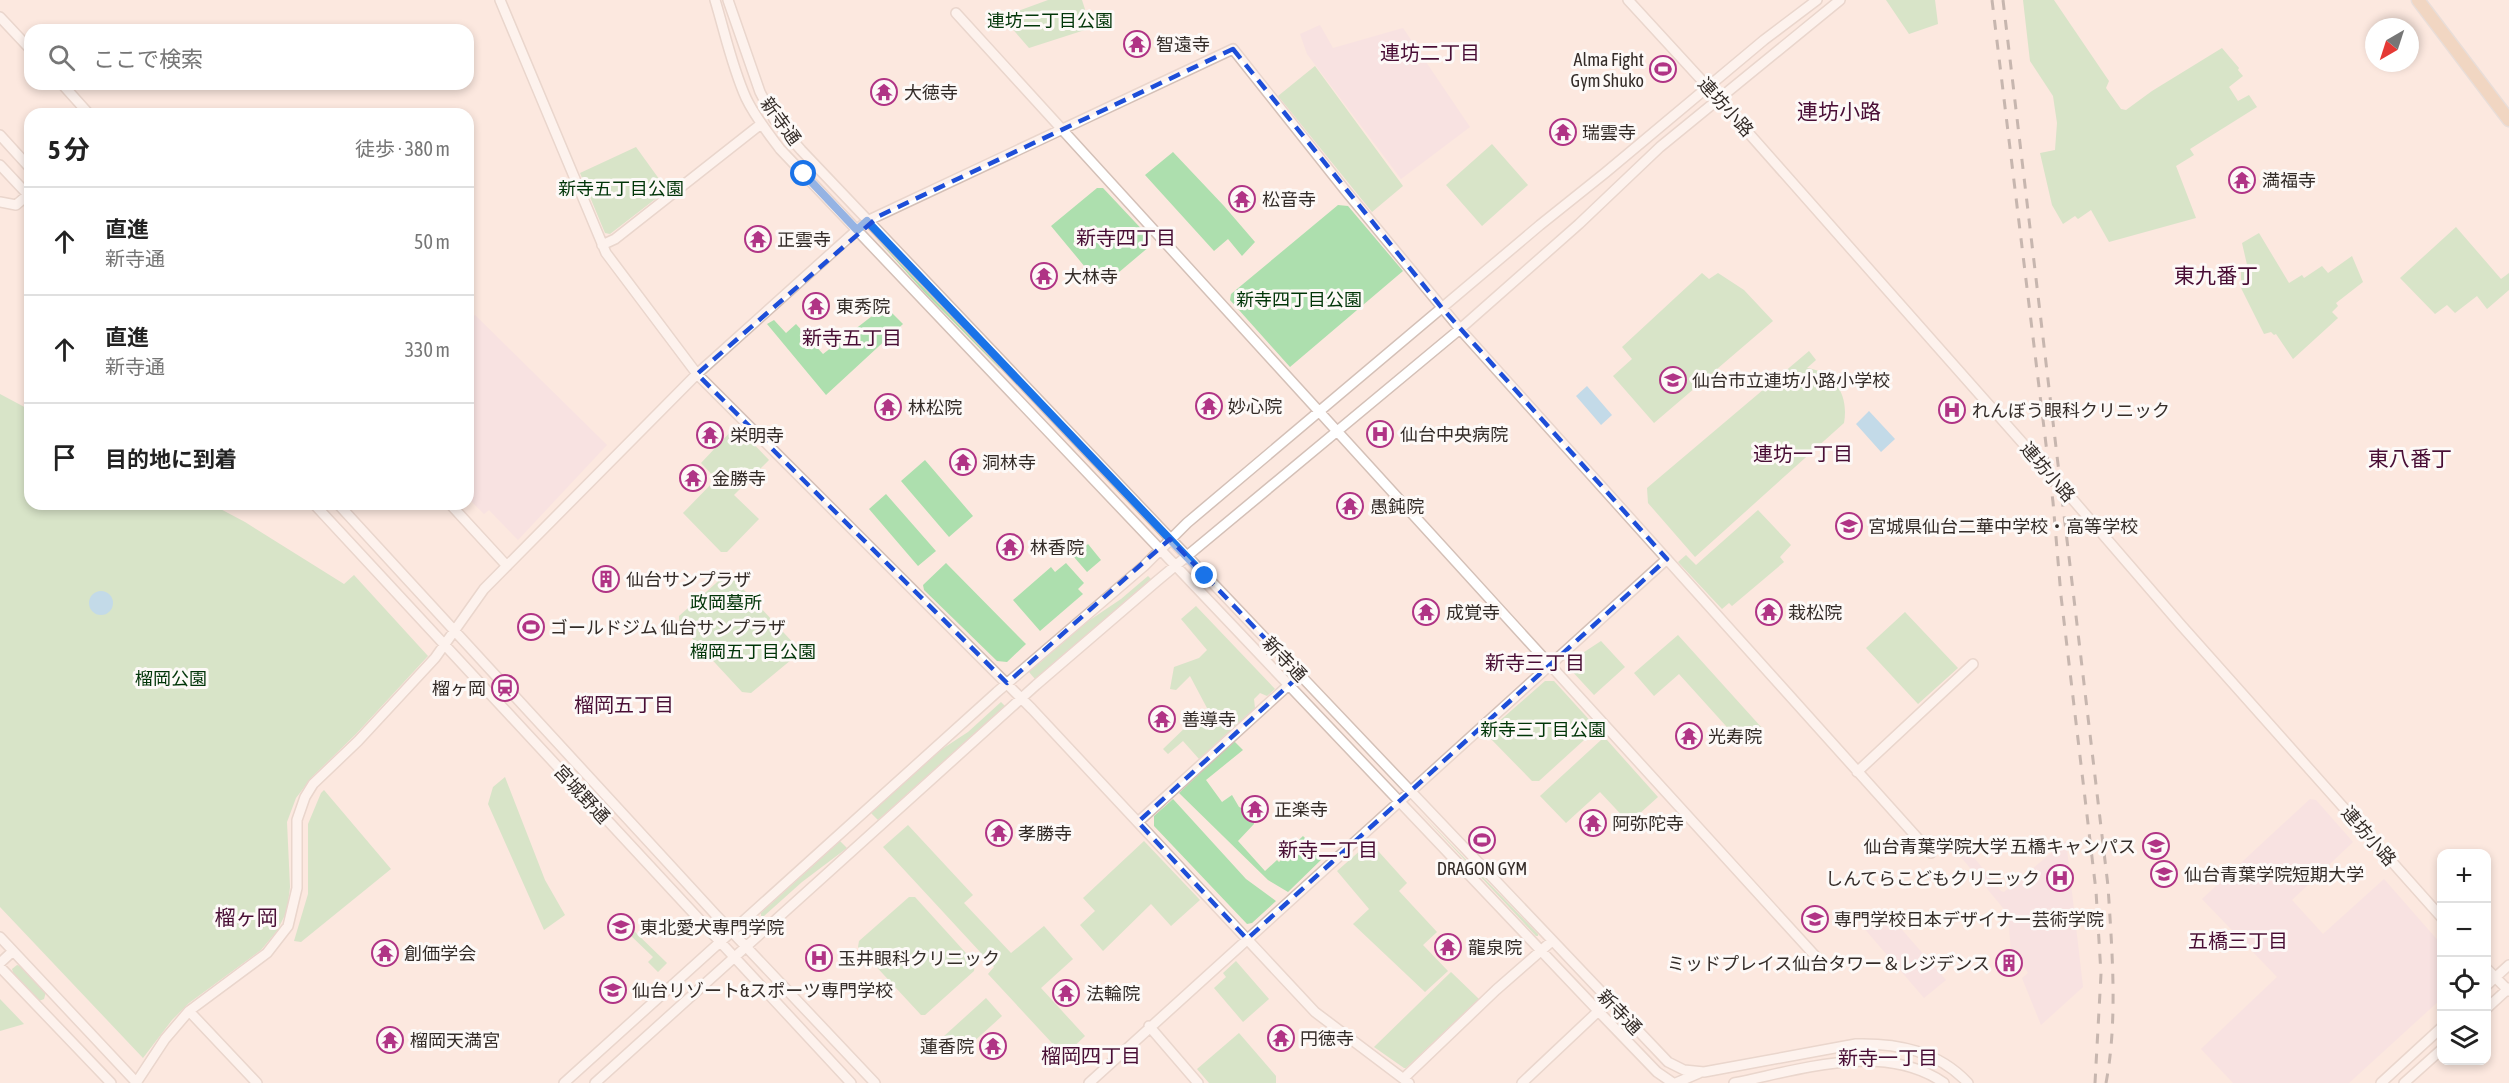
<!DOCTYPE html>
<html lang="ja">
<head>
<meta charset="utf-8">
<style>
	body { margin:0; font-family:"Asap Condensed","Noto Sans JP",sans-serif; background:#f6f6f6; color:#222 }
	.controls { position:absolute; right:18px; bottom:18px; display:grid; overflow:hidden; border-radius:12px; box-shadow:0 3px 9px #0003 }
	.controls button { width:54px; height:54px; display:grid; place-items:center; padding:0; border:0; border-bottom:2px solid #e0e0e0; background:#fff; color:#222; font:30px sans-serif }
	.compass { position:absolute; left:2365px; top:18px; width:54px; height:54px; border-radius:50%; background:#fff; box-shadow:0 3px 9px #0003; rotate:219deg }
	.stop { position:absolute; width:18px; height:18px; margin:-14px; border:4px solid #1a73e8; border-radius:50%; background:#fff }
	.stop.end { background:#1a73e8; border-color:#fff; box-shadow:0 2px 6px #0008 }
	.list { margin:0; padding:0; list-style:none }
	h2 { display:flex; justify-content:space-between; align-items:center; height:78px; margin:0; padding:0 24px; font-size:26px }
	h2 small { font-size:20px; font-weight:400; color:#767676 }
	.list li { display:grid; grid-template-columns:39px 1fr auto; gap:18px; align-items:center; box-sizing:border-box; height:108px; padding:0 24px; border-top:2px solid #e0e0e0 }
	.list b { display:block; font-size:22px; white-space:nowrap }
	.list p { margin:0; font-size:20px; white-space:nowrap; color:#767676 }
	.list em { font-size:20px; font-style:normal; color:#767676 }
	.icon { flex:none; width:33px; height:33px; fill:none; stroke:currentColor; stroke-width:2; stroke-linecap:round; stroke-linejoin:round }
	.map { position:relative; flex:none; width:2509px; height:1083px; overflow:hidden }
	.search { position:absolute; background:#fff; box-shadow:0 3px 9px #0003; left:24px; top:24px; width:450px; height:66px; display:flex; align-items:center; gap:15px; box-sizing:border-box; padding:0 21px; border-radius:18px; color:#767676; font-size:22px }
	.panel { position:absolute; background:#fff; box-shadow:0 3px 9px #0003; left:24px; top:108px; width:450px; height:402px; border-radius:18px }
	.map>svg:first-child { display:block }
	.commercial { fill:#f4dbe5 }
	.green { fill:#addfae }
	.water { fill:#7fc9f4 }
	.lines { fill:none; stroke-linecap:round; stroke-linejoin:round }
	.minor-casing { stroke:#d4c0b7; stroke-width:12 }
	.major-casing { stroke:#d2d1d0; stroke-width:15 }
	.minor { stroke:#fff; stroke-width:9 }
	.major { stroke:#e5c09f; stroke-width:12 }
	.rail { stroke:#887b75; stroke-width:3; stroke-dasharray:10 10; stroke-linecap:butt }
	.minor-bridge-casing { stroke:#d4c0b7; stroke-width:12; stroke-linecap:butt }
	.minor-bridge { stroke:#fff; stroke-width:9 }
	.route { stroke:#1a73e8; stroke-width:8 }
	.marked { fill:none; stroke:#1d4ed8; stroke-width:4.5; stroke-dasharray:12 8; stroke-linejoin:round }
	.labels { text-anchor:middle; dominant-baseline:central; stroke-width:6; stroke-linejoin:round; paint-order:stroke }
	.park-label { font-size:18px; fill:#013508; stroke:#fdf9f7 }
	.poi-label { font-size:18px; fill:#342c28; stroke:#fdf9f7; text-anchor:start }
	.street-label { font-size:18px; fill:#342c28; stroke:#fdf9f7 }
	.neighbourhood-label { font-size:20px; fill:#490e35; stroke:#fdf9f7 }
	.quarter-label { font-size:21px; fill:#490e35; stroke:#fdf9f7 }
</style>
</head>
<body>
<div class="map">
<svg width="2509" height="1083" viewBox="0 0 2509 1083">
	<rect width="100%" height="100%" fill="#fce8df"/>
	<path class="commercial" d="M1320 25 1333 48 1403 28 1470 127 1401 179 1307 54 1300 34Z
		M475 315 607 445 518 540 489 510 484 514 468 498V321Z
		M2310 799 2316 800 2353 842 2292 900 2323 934 2384 879 2441 944V999L2349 1083H2233L2201 1049 2277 977 2202 899Z
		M1959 839 2001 891 2004 892 2066 841 2083 987 2041 1025 2022 978 2028 973 2016 954 2011 952 2008 914 1951 845Z
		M1883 908 1946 980 1924 998 1863 927Z"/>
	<path class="green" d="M1048 0H1082L1091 28 1029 48 1002 17Z
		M1886 0H1935L1938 24 1909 34Z
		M2023 0H2054L2109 81 2106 88 2121 109 2126 110 2152 91 2222 48 2239 68 2238 70 2243 76 2229 87 2238 101 2249 95 2257 107 2190 149 2194 155 2176 166 2196 218 2109 242 2091 210 2078 219 2075 216 2063 224 2052 205 2040 153 2055 150 2057 123 2053 96 2030 61Z
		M1315 66 1403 186 1372 212 1278 96Z
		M1492 144 1528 185 1482 226 1446 185Z
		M636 147 667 190 610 234 605 233 580 173Z
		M1173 152 1224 206 1255 242 1242 256 1228 239 1214 251 1145 175Z
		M1097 188H1103L1150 238V246L1105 284 1093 271 1090 273 1051 226Z
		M1338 205 1348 206 1403 271 1290 367 1230 300 1231 294Z
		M2456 227 2501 279 2509 273V290L2487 309 2477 296 2455 313 2447 305 2435 314 2400 278Z
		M2259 233 2289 283 2302 275 2304 278 2322 266 2328 273 2352 256 2363 282 2336 303 2338 306 2332 312 2338 318 2293 359 2276 334 2274 335 2271 332 2264 334 2241 288V272L2248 269 2242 243Z
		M874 236 999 367 1000 369 926 294Z
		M1702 273 1709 279 1718 273 1744 290 1773 321 1654 423 1613 376 1632 359 1622 347Z
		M885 306 903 324 826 395 767 324 774 320 786 333 796 324 823 354Z
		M1809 351 1816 360 1807 368C1835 372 1849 395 1844 423L1695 557 1648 503 1647 488Z
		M0 394 30 410V504H211L245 522 344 584 354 575 428 656 356 734 312 777 296 798 287 822 290 887 287 911 277 931 261 950 189 1003 172 1020 143 1058 0 907Z
		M736 426 769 460 734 495 759 519 727 552H721L683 513 716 479 701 463Z
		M925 460 973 516 949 537 901 481Z
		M886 494 936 551 918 566 869 509Z
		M1758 510 1791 545 1780 557 1784 562 1732 606 1729 603 1722 609 1678 562 1686 555 1696 565Z
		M1088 544 1101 560 1087 572 1074 557Z
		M946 563 1026 644 1007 662 997 661 924 590 923 585Z
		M1066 563 1084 583 1078 589 1083 594 1040 631 1013 600 1051 567 1055 572Z
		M724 576H731L797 647V655L751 693 742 692 679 624V616Z
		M1148 576 1151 579 1035 679 1029 672 1087 622 1121 599Z
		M1196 606 1275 689 1267 696 1260 693 1254 699 1255 708 1199 759 1183 741 1168 754 1163 749 1190 723 1184 716 1187 713 1195 711 1200 717 1207 708 1190 676 1176 690 1170 689 1174 667 1199 658 1207 650 1181 619Z
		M1905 612 1958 668 1918 704 1866 648Z
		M1678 635 1762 728 1744 746 1679 674 1654 696 1634 673Z
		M1601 641 1625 667 1594 695 1570 669 1569 662Z
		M1545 681H1554L1594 725V731L1539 781H1532L1490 738 1489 730Z
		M1001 702 1005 706 878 820 871 813 939 751 968 732Z
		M1601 740H1607L1658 797 1629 823 1600 792 1566 823 1540 796Z
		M1234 741 1243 750 1206 780 1222 802 1232 795 1239 807 1248 810 1249 817 1254 816V824L1238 841 1265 871 1277 860 1279 862 1285 856 1284 854 1303 836 1324 857 1288 892 1268 880 1179 793Z
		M505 777 545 880 565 915 544 930 488 804 493 787Z
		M324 790 391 869 301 942 294 941 308 894V824L321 793Z
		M1173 799 1246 879 1276 901 1252 923 1247 924 1154 826V816Z
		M1418 810 1538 934V936H1536Z
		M908 825 973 895 964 903 1011 953 1044 926 1073 959 1041 988 1085 1036 1064 1056 988 974 994 967 883 847Z
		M840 841 847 848 802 882 764 916H761V913Z
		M1144 841 1200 900 1171 926 1151 904 1103 951 1080 925 1095 911 1083 898Z
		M1370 842 1407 883 1399 891 1437 932 1423 945 1448 971 1425 992 1353 924 1369 909 1337 871Z
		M909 897H915L975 963 974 971 925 1015H921L858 947 859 941Z
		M632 929 667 963 658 972 648 962 653 957 628 933Z
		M1236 961 1269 999 1243 1022 1214 988 1226 977 1223 973Z
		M17 965 21 966 46 992 44 999 39 1001 35 998 14 975 12 969Z
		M1451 972 1479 999 1406 1068H1404L1374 1047Z
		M986 998 1002 1016 959 1055 943 1037Z
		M0 999 24 1024 0 1031Z
		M1239 1033 1276 1076V1083H1209L1197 1069Z"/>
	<path class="water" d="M1587 386 1612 415 1601 425 1576 396Z
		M1869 411 1895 439 1881 452 1856 424Z
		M89 603a12 12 0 1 1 24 0a12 12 0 1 1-24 0Z"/>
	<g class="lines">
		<defs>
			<path id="minor" d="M500 0 606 253 697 374 1032 709 1315 1012 1409 1083
				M715 0C725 33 732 67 746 98 755 117 768 133 780 149L1604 1017 1657 1072 1673 1083
				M728 0 760 92 774 119 801 150 1668 1062 1684 1070 1704 1072 1856 1044C1898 1043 1938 1051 1968 1083
				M1628 0 1707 86 2035 457
				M956 13 1818 959
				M0 17 30 49
				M62 84 89 114
				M0 135 30 168
				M0 165 30 197
				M0 202 16 205 30 193
				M602 245 615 239 761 124
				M2055 479 2181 625 2442 918
				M314 504 851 1083
				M338 504 715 914 875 1083
				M450 504 507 566
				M1857 772 1973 664
				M1138 822 1292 682
				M0 937 137 1083
				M0 963 13 951
				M0 967 111 1083
				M2486 968 2509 991
				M2486 986 2509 965
				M2486 1009 2509 988
				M189 1011 257 1083
				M1149 1026 1198 1083
				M1404 1078 1496 990 1552 941
				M136 1083 165 1039 189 1011 267 953 288 926 297 888V820L305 797 313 784 358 741 435 658 484 589 697 374 867 221 1233 49 1345 190 1460 329 1931 853
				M564 1083 997 692 1144 566 1187 523 1540 225 1605 173 1764 40 1817 0
				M595 1083 1036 685 1157 581 1460 329 1579 224 1660 147 1840 0
				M1089 1083 1667 559
				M1522 1083 1609 1001
				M1676 1083 1699 1073
				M1734 1083C1800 1070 1883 1041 1944 1083
				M2381 1083 2442 1027
				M2404 1083 2442 1049"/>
			<path id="major" d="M2418 0 2509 120"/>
		</defs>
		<use href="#minor" class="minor-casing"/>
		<use href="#major" class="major-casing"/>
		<use href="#minor" class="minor"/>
		<use href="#major" class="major"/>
		<path class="rail" d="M1992 0 2053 502 2061 596 2096 891 2101 974 2095 1083
			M2003 0 2108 886C2112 951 2118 1019 2106 1083"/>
		<defs>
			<path id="minor-bridge" d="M2035 457 2055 479"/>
		</defs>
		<use href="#minor-bridge" class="minor-bridge-casing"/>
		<use href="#minor-bridge" class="minor-bridge"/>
	</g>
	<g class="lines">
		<path class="route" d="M804 174 857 230 867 221 1205 576"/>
	</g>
	<path d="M0 0H2509V1083H0ZM1233 49 1442 308 1667 559 1247 939 1138 822 1300 675 1170 539 1007 683 697 374 879 216Z" fill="#fce8df" fill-opacity=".55" fill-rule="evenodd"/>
	<path class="marked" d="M1233 49 1442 308 1667 559 1247 939 1138 822 1300 675 1170 539 1007 683 697 374 879 216Z"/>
	<defs>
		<symbol id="temple-ring" viewBox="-11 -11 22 22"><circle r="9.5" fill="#fdf9f7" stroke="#b03485" stroke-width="1.5"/><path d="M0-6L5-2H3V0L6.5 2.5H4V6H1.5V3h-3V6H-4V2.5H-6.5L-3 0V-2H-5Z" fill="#b03485"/></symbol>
		<symbol id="stadium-ring" viewBox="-11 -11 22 22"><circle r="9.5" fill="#fdf9f7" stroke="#b03485" stroke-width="1.5"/><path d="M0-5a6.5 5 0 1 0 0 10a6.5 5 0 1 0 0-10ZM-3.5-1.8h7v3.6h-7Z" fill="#b03485"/></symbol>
		<symbol id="school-ring" viewBox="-11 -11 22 22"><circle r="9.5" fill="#fdf9f7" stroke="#b03485" stroke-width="1.5"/><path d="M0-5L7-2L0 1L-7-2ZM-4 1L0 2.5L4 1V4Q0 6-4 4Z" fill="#b03485"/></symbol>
		<symbol id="hospital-ring" viewBox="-11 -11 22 22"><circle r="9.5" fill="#fdf9f7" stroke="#b03485" stroke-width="1.5"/><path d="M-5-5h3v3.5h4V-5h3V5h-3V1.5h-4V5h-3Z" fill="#b03485"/></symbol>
		<symbol id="building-ring" viewBox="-11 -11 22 22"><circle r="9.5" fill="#fdf9f7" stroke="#b03485" stroke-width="1.5"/><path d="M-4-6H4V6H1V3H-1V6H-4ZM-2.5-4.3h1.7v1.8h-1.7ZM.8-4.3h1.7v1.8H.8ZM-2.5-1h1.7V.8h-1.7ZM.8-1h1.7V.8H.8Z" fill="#b03485"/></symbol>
		<symbol id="station-ring" viewBox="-11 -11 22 22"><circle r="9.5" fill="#fdf9f7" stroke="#b03485" stroke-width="1.5"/><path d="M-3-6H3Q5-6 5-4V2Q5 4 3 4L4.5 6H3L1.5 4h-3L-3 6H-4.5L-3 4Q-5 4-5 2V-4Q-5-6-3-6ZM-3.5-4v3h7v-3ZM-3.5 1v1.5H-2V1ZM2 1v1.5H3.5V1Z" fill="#b03485"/></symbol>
		<symbol id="university-ring" viewBox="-11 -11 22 22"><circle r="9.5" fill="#fdf9f7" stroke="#b03485" stroke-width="1.5"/><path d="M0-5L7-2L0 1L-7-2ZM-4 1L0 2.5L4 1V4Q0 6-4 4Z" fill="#b03485"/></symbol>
	</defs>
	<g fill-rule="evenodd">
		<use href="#temple-ring" x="1122" y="29" width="30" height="30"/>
		<use href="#stadium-ring" x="1648" y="54" width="30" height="30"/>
		<use href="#temple-ring" x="869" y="77" width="30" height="30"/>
		<use href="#temple-ring" x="1548" y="117" width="30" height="30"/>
		<use href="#temple-ring" x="2227" y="165" width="30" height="30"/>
		<use href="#temple-ring" x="1227" y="184" width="30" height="30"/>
		<use href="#temple-ring" x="743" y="224" width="30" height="30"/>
		<use href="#temple-ring" x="1029" y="261" width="30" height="30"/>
		<use href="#temple-ring" x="801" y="291" width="30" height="30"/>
		<use href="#school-ring" x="1658" y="365" width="30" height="30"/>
		<use href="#temple-ring" x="1194" y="391" width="30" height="30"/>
		<use href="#temple-ring" x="873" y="392" width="30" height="30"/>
		<use href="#hospital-ring" x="1937" y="395" width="30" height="30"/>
		<use href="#hospital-ring" x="1365" y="419" width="30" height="30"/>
		<use href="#temple-ring" x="695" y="420" width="30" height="30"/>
		<use href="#temple-ring" x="948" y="447" width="30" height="30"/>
		<use href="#temple-ring" x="678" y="463" width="30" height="30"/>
		<use href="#temple-ring" x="1335" y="491" width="30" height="30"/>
		<use href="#school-ring" x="1834" y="511" width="30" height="30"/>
		<use href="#temple-ring" x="995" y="532" width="30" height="30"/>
		<use href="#building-ring" x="591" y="564" width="30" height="30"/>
		<use href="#temple-ring" x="1411" y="597" width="30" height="30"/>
		<use href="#temple-ring" x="1754" y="597" width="30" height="30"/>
		<use href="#stadium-ring" x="516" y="612" width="30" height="30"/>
		<use href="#station-ring" x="490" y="673" width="30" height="30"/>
		<use href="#temple-ring" x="1147" y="704" width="30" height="30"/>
		<use href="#temple-ring" x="1674" y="721" width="30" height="30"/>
		<use href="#temple-ring" x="1240" y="794" width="30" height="30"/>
		<use href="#temple-ring" x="1578" y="808" width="30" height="30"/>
		<use href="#temple-ring" x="984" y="818" width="30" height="30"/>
		<use href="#stadium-ring" x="1467" y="825" width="30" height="30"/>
		<use href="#university-ring" x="2141" y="831" width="30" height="30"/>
		<use href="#university-ring" x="2149" y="859" width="30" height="30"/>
		<use href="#hospital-ring" x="2045" y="863" width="30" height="30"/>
		<use href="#university-ring" x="1800" y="904" width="30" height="30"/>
		<use href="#university-ring" x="606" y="912" width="30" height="30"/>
		<use href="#temple-ring" x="1433" y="932" width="30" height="30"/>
		<use href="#temple-ring" x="370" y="938" width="30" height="30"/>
		<use href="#hospital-ring" x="804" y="943" width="30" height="30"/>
		<use href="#building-ring" x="1994" y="948" width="30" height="30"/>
		<use href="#university-ring" x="598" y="975" width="30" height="30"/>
		<use href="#temple-ring" x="1051" y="978" width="30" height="30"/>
		<use href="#temple-ring" x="1266" y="1023" width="30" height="30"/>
		<use href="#temple-ring" x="375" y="1025" width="30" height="30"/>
		<use href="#temple-ring" x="978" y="1031" width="30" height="30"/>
	</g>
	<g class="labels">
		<g class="park-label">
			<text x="1050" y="20">連坊二丁目公園</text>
			<text x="621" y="188">新寺五丁目公園</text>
			<text x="1299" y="299">新寺四丁目公園</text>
			<text x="726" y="602">政岡墓所</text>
			<text x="753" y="651">榴岡五丁目公園</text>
			<text x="171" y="678">榴岡公園</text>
			<text x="1543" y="729">新寺三丁目公園</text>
		</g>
		<g class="poi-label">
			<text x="1156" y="44">智遠寺</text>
			<text x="1644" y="59" text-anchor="end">Alma Fight<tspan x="1644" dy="21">Gym Shuko</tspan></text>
			<text x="904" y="92">大徳寺</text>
			<text x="1582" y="132">瑞雲寺</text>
			<text x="2262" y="180">満福寺</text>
			<text x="1262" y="199">松音寺</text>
			<text x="777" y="239">正雲寺</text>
			<text x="1064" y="276">大林寺</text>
			<text x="836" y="306">東秀院</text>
			<text x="1692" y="380">仙台市立連坊小路小学校</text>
			<text x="1228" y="406">妙心院</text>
			<text x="908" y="407">林松院</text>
			<text x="1972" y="410">れんぼう眼科クリニック</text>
			<text x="1400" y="434">仙台中央病院</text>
			<text x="730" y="435">栄明寺</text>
			<text x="982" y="462">洞林寺</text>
			<text x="712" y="478">金勝寺</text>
			<text x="1370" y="506">愚鈍院</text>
			<text x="1868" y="526">宮城県仙台二華中学校・高等学校</text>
			<text x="1030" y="547">林香院</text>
			<text x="626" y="579">仙台サンプラザ</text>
			<text x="1446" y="612">成覚寺</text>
			<text x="1788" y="612">栽松院</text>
			<text x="550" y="627">ゴールドジム 仙台サンプラザ</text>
			<text x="486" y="688" text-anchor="end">榴ヶ岡</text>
			<text x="1182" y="719">善導寺</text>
			<text x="1708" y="736">光寿院</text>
			<text x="1274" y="809">正楽寺</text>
			<text x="1612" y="823">阿弥陀寺</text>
			<text x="1018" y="833">孝勝寺</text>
			<text x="2136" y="846" text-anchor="end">仙台青葉学院大学 五橋キャンパス</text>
			<text x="1482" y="868" text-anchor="middle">DRAGON GYM</text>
			<text x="2184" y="874">仙台青葉学院短期大学</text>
			<text x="2040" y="878" text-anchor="end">しんてらこどもクリニック</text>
			<text x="1834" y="919">専門学校日本デザイナー芸術学院</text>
			<text x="640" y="927">東北愛犬専門学院</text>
			<text x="1468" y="947">龍泉院</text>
			<text x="404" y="953">創価学会</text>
			<text x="838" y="958">玉井眼科クリニック</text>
			<text x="1990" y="963" text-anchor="end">ミッドプレイス仙台タワー＆レジデンス</text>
			<text x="632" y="990">仙台リゾート&amp;スポーツ専門学校</text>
			<text x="1086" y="993">法輪院</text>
			<text x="1300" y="1038">円徳寺</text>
			<text x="410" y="1040">榴岡天満宮</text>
			<text x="974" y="1046" text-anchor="end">蓮香院</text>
		</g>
		<g class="street-label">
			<text transform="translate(1726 107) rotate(48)">連坊小路</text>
			<text transform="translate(781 121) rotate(54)">新寺通</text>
			<text transform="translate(2048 472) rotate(49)">連坊小路</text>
			<text transform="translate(1285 659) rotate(46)">新寺通</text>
			<text transform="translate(582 794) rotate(47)">宮城野通</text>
			<text transform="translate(2369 836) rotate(49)">連坊小路</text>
			<text transform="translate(1620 1012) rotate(46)">新寺通</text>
		</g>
		<g class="neighbourhood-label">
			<text x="1430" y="52">連坊二丁目</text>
			<text x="1126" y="237">新寺四丁目</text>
			<text x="852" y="337">新寺五丁目</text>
			<text x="1803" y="453">連坊一丁目</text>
			<text x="1535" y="662">新寺三丁目</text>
			<text x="624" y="704">榴岡五丁目</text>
			<text x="1328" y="849">新寺二丁目</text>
			<text x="2238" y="940">五橋三丁目</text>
			<text x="1091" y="1055">榴岡四丁目</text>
			<text x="1888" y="1057">新寺一丁目</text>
		</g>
		<g class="quarter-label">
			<text x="1839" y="111">連坊小路</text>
			<text x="2216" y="275">東九番丁</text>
			<text x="2410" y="458">東八番丁</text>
			<text x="246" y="917">榴ヶ岡</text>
		</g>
	</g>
</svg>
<div class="controls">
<button>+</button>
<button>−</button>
<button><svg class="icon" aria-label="locate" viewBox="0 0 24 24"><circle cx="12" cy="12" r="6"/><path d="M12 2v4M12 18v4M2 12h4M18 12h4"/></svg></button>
<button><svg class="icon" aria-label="layers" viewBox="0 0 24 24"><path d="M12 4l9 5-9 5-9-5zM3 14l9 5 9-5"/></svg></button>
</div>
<svg class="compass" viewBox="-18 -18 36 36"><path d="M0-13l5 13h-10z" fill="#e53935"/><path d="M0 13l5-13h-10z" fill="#767676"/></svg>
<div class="stop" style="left:804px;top:174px"></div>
<div class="stop end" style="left:1205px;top:576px"></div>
<div class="search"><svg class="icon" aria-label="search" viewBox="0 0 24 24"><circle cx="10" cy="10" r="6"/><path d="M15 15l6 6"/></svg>ここで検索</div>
<section class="panel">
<h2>5 分<small>徒歩 · 380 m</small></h2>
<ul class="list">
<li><svg class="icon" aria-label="ahead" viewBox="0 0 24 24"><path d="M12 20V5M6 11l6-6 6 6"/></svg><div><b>直進</b><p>新寺通</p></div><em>50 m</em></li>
<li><svg class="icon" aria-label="ahead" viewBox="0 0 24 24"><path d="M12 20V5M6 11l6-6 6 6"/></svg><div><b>直進</b><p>新寺通</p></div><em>330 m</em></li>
<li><svg class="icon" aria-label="arrive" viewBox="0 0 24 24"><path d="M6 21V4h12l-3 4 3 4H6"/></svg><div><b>目的地に到着</b></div></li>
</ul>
</section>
</div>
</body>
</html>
